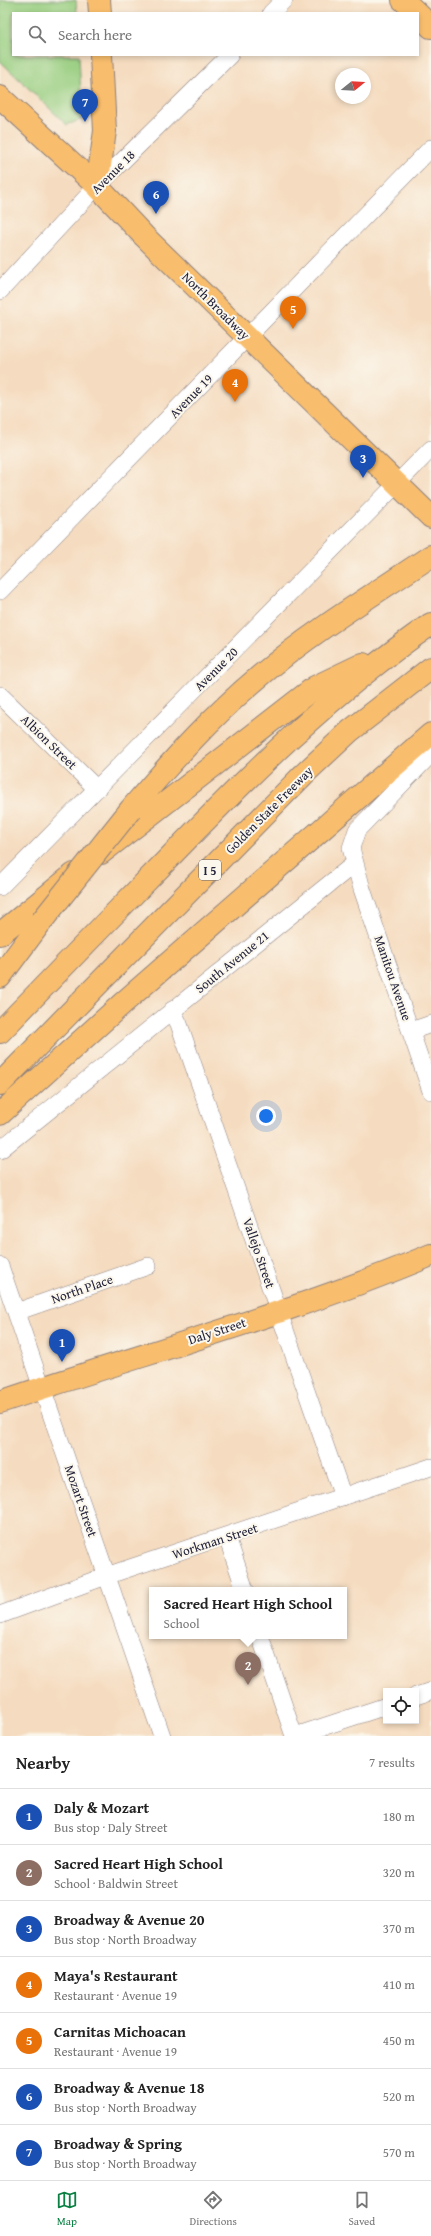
<!DOCTYPE html>
<html lang="en">
<head>
<meta charset="utf-8">
<style>
	body { margin:0; font-family:"Gentium Book Plus",serif; background:#f2f2f2; color:#222 }
	.controls { position:absolute; right:12px; bottom:12px; display:grid; overflow:hidden; border-radius:0px; box-shadow:0 2px 6px #0003 }
	.controls button { width:36px; height:36px; display:grid; place-items:center; padding:0; border:0; border-bottom:1px solid #e0e0e0; background:#fff; color:#222; font:20px sans-serif }
	.compass { position:absolute; left:335px; top:68px; width:36px; height:36px; border-radius:50%; background:#fff; box-shadow:0 2px 6px #0003; rotate:72deg }
	.you { position:absolute; left:266px; top:1116px; width:14px; height:14px; margin:-10px; border:3px solid #fff; border-radius:50%; background:#1a73e8; box-shadow:0 0 0 6px #1a73e833 }
	.badge { display:grid; place-items:center; width:26px; height:26px; border-radius:50%; background:#0b8043; color:#fff; font-size:13px; font-weight:700 }
	.pin { position:absolute; translate:-50% -33px; filter:drop-shadow(0 1px 2px #0008) }
	.pin::after { content:''; position:absolute; top:21px; width:14px; height:12px; background:inherit; clip-path:polygon(0 0,100% 0,50% 100%) }
	.popup { position:absolute; left:149px; top:1587px; width:198px; height:52px; box-sizing:border-box; display:grid; place-content:center; border-radius:0px; background:#fff; filter:drop-shadow(0 1px 3px #0005); font-size:13px; white-space:nowrap; color:#767676 }
	.popup b { font-size:15px; color:#222 }
	.popup::after { content:''; position:absolute; left:50%; top:100%; margin-left:-8px; border:8px solid transparent; border-top-color:#fff }
	.list { margin:0; padding:0; list-style:none }
	h2 { display:flex; justify-content:space-between; align-items:center; height:52px; margin:0; padding:0 16px; font-size:17px }
	h2 small { font-size:13px; font-weight:400; color:#767676 }
	.list li { display:grid; grid-template-columns:26px 1fr auto; gap:12px; align-items:center; box-sizing:border-box; height:56px; padding:0 16px; border-top:1px solid #e0e0e0 }
	.list b { display:block; font-size:15px; white-space:nowrap }
	.list p { margin:0; font-size:13px; white-space:nowrap; color:#767676 }
	.list em { font-size:13px; font-style:normal; color:#767676 }
	.icon { flex:none; width:22px; height:22px; fill:none; stroke:currentColor; stroke-width:2; stroke-linecap:round; stroke-linejoin:round }
	.map { position:relative; flex:none; width:431px; height:1736px; overflow:hidden }
	.search { position:absolute; background:#fff; box-shadow:0 2px 6px #0003; left:12px; right:12px; top:12px; height:44px; display:flex; align-items:center; gap:10px; box-sizing:border-box; padding:0 14px; border-radius:0px; color:#767676; font-size:15px }
	.sheet { height:444px; background:#fff }
	nav { display:flex; justify-content:space-around; align-items:center; box-sizing:border-box; height:56px; border-top:1px solid #e0e0e0; background:#fff; font-size:11px; color:#767676 }
	nav a { display:grid; justify-items:center; gap:2px }
	nav .on { color:#0b8043 }
	.map>svg:first-child { display:block }
	.green { fill:#97cd7f; stroke:#5c785d }
	.lines { fill:none; stroke-linecap:round; stroke-linejoin:round }
	.minor-casing { stroke:#8c7f7e; stroke-width:18 }
	.major-casing { stroke:#8c7f7e; stroke-width:24 }
	.highway-casing { stroke:#8c7f7e; stroke-width:24 }
	.minor { stroke:#fff; stroke-width:17 }
	.major { stroke:#f9be6d; stroke-width:22 }
	.highway { stroke:#f9be6d; stroke-width:22 }
	.highway-bridge-casing { stroke:#8c7f7e; stroke-width:24; stroke-linecap:butt }
	.highway-bridge { stroke:#f9be6d; stroke-width:22 }
	.labels { text-anchor:middle; dominant-baseline:central; stroke-width:4; stroke-linejoin:round; paint-order:stroke }
	.shield { fill:#fbf7ec; stroke:#636270; stroke-width:1 }
	.shield-label { font-size:12px; font-weight:bold; fill:#22223b }
	.street-label { font-size:13px; fill:#22223b; stroke:#fbf7ec }
</style>
</head>
<body>
<div class="map">
<svg width="431" height="1736" viewBox="0 0 431 1736">
	<rect width="100%" height="100%" fill="#fbf7ec"/>
	<filter id="ink" filterUnits="userSpaceOnUse"><feTurbulence type="fractalNoise" baseFrequency=".025" numOctaves="2"/><feDisplacementMap in="SourceGraphic" scale="8" xChannelSelector="R" yChannelSelector="G"/><feConvolveMatrix kernelMatrix="1 2 1 2 8 2 1 2 1" color-interpolation-filters="sRGB"/></filter>
	<filter id="wash" filterUnits="userSpaceOnUse"><feTurbulence type="fractalNoise" baseFrequency=".012" numOctaves="4" result="noise"/><feDisplacementMap in="SourceGraphic" scale="16" xChannelSelector="R" yChannelSelector="G"/><feGaussianBlur stdDeviation="0.9" result="paint"/><feColorMatrix in="noise" values="0 0 0 0 0 0 0 0 0 0 0 0 0 0 0 0 0 1.4 0 .05"/><feComposite in="paint" operator="in"/></filter>
	<g filter="url(#wash)">
		<rect width="100%" height="100%" fill="#f5dcc0"/>
		<path class="green" d="M0 0H76L77 13H13V55H79L82 119 67 125 0 61Z"/>
	</g>
	<g filter="url(#ink)">
		<g class="lines">
			<defs>
				<path id="minor" d="M271 13 284 0
					M0 291 97 186 230 55
					M0 591 431 148
					M0 695 97 789
					M431 754 357 830 351 848 362 889 431 1091
					M0 887 431 449
					M172 1010 179 1024 343 1497
					M411 1031 431 1024
					M0 1150 354 864
					M0 1266 162 1736
					M16 1312 148 1266
					M227 1537 245 1590
					M0 1615 106 1576 431 1467
					M260 1636 294 1736
					M416 1696 431 1691
					M295 1736 386 1706"/>
				<path id="major" d="M99 0 100 13
					M403 0 417 13
					M418 14 431 27
					M0 97 97 186 144 236 431 517
					M97 186 105 131 101 55
					M0 1402C144 1353 291 1314 431 1255"/>
				<path id="highway" d="M131 809C171 762 212 716 260 676 313 631 373 595 431 556
					M101 853 315 687 363 664
					M0 934 74 874
					M0 977 41 922
					M0 1032C55 975 109 919 164 863 247 777 332 692 431 624
					M0 1084 304 774 350 731 431 668
					M0 1114 123 1003 431 734"/>
			</defs>
			<use href="#minor" class="minor-casing"/>
			<use href="#major" class="major-casing"/>
			<use href="#highway" class="highway-casing"/>
			<use href="#minor" class="minor"/>
			<use href="#major" class="major"/>
			<use href="#highway" class="highway"/>
			<defs>
				<path id="highway-bridge" d="M41 922 131 809"/>
			</defs>
			<use href="#highway-bridge" class="highway-bridge-casing"/>
			<use href="#highway-bridge" class="highway-bridge"/>
		</g>
	</g>
	<g class="labels">
		<rect class="shield" x="199" y="860" width="22" height="20" rx="3"/>
		<g class="shield-label">
			<text x="210" y="870">I 5</text>
		</g>
		<g class="street-label">
			<text transform="translate(113 172) rotate(-45)">Avenue 18</text>
			<text transform="translate(216 306) rotate(45)">North Broadway</text>
			<text transform="translate(191 396) rotate(-46)">Avenue 19</text>
			<text transform="translate(216 669) rotate(-45)">Avenue 20</text>
			<text transform="translate(49 742) rotate(44)">Albion Street</text>
			<text transform="translate(269 810) rotate(-45)">Golden State Freeway</text>
			<text transform="translate(232 962) rotate(-39)">South Avenue 21</text>
			<text transform="translate(393 978) rotate(71)">Manitou Avenue</text>
			<text transform="translate(259 1253) rotate(71)">Vallejo Street</text>
			<text transform="translate(82 1289) rotate(-19)">North Place</text>
			<text transform="translate(217 1331) rotate(-18)">Daly Street</text>
			<text transform="translate(81 1501) rotate(71)">Mozart Street</text>
			<text transform="translate(215 1541) rotate(-18)">Workman Street</text>
		</g>
	</g>
</svg>
<div class="controls">
<button><svg class="icon" aria-label="locate" viewBox="0 0 24 24"><circle cx="12" cy="12" r="6"/><path d="M12 2v4M12 18v4M2 12h4M18 12h4"/></svg></button>
</div>
<svg class="compass" viewBox="-18 -18 36 36"><path d="M0-13l5 13h-10z" fill="#e53935"/><path d="M0 13l5-13h-10z" fill="#767676"/></svg>
<div class="you"></div>
<div class="pin badge" style="left:62px;top:1362px;background:#1a4fb4">1</div>
<div class="pin badge" style="left:248px;top:1685px;background:#8d6e63">2</div>
<div class="popup"><b>Sacred Heart High School</b>School</div>
<div class="pin badge" style="left:363px;top:478px;background:#1a4fb4">3</div>
<div class="pin badge" style="left:235px;top:402px;background:#e8710a">4</div>
<div class="pin badge" style="left:293px;top:329px;background:#e8710a">5</div>
<div class="pin badge" style="left:156px;top:214px;background:#1a4fb4">6</div>
<div class="pin badge" style="left:85px;top:122px;background:#1a4fb4">7</div>
<div class="search"><svg class="icon" aria-label="search" viewBox="0 0 24 24"><circle cx="10" cy="10" r="6"/><path d="M15 15l6 6"/></svg>Search here</div>
</div>
<section class="sheet">
<h2>Nearby<small>7 results</small></h2>
<ul class="list">
<li><span class="badge" style="background:#1a4fb4">1</span><div><b>Daly &amp; Mozart</b><p>Bus stop · Daly Street</p></div><em>180 m</em></li>
<li><span class="badge" style="background:#8d6e63">2</span><div><b>Sacred Heart High School</b><p>School · Baldwin Street</p></div><em>320 m</em></li>
<li><span class="badge" style="background:#1a4fb4">3</span><div><b>Broadway &amp; Avenue 20</b><p>Bus stop · North Broadway</p></div><em>370 m</em></li>
<li><span class="badge" style="background:#e8710a">4</span><div><b>Maya's Restaurant</b><p>Restaurant · Avenue 19</p></div><em>410 m</em></li>
<li><span class="badge" style="background:#e8710a">5</span><div><b>Carnitas Michoacan</b><p>Restaurant · Avenue 19</p></div><em>450 m</em></li>
<li><span class="badge" style="background:#1a4fb4">6</span><div><b>Broadway &amp; Avenue 18</b><p>Bus stop · North Broadway</p></div><em>520 m</em></li>
<li><span class="badge" style="background:#1a4fb4">7</span><div><b>Broadway &amp; Spring</b><p>Bus stop · North Broadway</p></div><em>570 m</em></li>
</ul>
</section>
<nav>
<a class="on"><svg class="icon" aria-label="map" viewBox="0 0 24 24"><path d="M3 6l6-2 6 2 6-2v14l-6 2-6-2-6 2zM9 4v14M15 6v14"/></svg>Map</a>
<a><svg class="icon" aria-label="directions" viewBox="0 0 24 24"><path d="M12 3l9 9-9 9-9-9zM9 14v-3h6M13 9l2 2-2 2"/></svg>Directions</a>
<a><svg class="icon" aria-label="saved" viewBox="0 0 24 24"><path d="M7 4h10v16l-5-4-5 4z"/></svg>Saved</a>
</nav>
</body>
</html>
